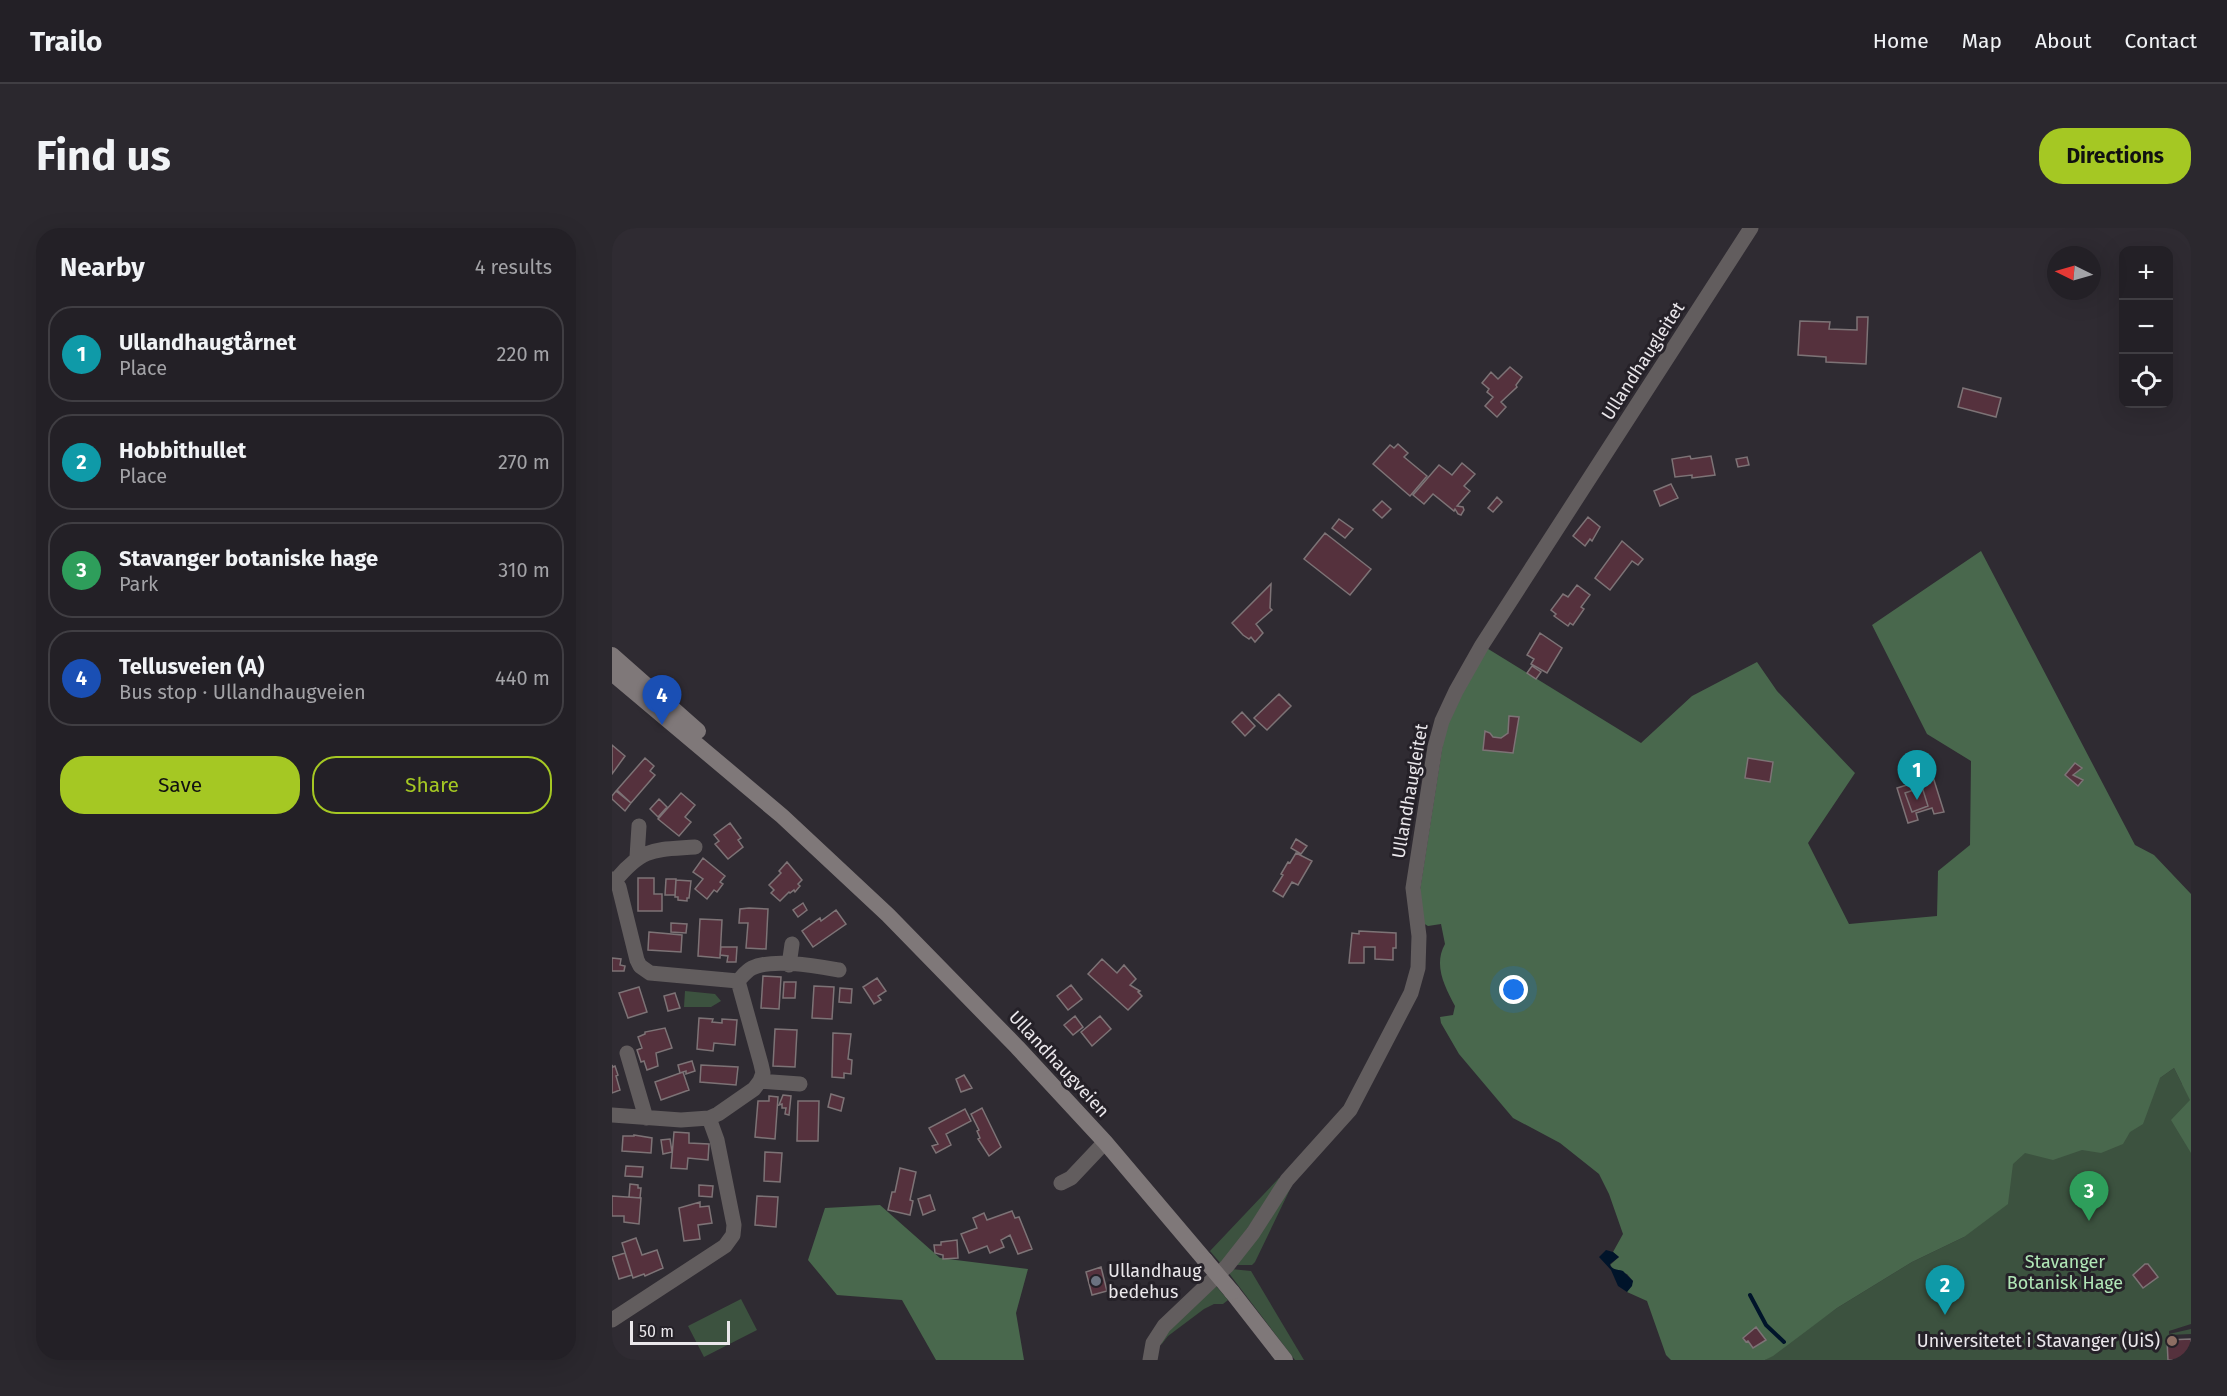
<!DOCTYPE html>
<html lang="en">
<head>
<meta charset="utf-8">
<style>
	body { margin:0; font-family:"Fira Sans",sans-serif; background:#2b282e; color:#f1f3f6 }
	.controls { position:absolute; right:18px; top:18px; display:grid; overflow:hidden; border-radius:12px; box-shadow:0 6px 24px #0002 }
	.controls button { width:54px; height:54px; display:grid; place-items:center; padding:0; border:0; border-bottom:2px solid #403e43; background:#232026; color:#f1f3f6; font:30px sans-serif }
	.compass { position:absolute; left:1435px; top:18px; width:54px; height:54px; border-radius:50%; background:#232026; box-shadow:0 6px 24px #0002; rotate:275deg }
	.scale { position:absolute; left:18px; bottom:15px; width:100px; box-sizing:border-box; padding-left:6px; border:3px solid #eae7eb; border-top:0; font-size:16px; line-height:21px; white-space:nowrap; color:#eae7eb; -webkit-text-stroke:4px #252128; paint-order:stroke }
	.you { position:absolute; left:902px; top:762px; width:21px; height:21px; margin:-15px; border:4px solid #fff; border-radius:50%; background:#1a73e8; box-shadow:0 0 0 9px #1a73e833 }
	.badge { display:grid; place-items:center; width:39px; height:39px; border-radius:50%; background:#a5c823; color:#fff; font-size:20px; font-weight:700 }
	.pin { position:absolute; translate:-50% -50px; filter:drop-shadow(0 2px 3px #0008) }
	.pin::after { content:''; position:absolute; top:32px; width:21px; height:18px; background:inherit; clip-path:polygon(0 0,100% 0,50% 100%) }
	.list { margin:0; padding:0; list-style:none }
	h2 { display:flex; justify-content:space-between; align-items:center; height:78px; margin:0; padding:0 24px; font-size:26px }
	h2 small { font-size:20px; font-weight:400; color:#a3a3a7 }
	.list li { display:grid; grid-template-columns:39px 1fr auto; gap:18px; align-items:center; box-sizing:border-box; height:96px; margin:0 12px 12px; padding:0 12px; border:2px solid #403e43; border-radius:24px }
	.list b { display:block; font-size:22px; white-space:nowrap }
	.list p { margin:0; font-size:20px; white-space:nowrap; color:#a3a3a7 }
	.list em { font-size:20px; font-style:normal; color:#a3a3a7 }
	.actions { display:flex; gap:12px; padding:18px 24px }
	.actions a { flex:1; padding:14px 0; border:2px solid #a5c823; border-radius:24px; text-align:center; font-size:21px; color:#a5c823 }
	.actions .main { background:#a5c823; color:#111 }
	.icon { flex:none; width:33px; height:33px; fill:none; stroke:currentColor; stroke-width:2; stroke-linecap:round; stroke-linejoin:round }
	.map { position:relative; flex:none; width:1579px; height:1132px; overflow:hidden; border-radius:24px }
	header { display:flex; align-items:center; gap:36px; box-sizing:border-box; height:84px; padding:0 30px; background:#232026; border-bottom:2px solid #403e43 }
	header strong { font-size:28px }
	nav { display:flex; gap:33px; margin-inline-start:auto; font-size:21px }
	.intro { display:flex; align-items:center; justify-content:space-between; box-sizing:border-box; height:144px; padding:0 36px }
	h1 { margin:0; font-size:42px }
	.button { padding:15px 27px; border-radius:24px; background:#a5c823; color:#111; font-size:21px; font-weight:700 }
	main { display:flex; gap:36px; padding:0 36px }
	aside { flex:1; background:#232026; border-radius:24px; box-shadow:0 6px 24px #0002 }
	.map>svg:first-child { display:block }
	.green { fill:#3c523f }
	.forest { fill:#49684d }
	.water { fill:#00142a }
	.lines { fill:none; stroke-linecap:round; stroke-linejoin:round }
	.stream { stroke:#00142a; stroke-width:4 }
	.building { fill:#55313d; stroke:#7d7376; stroke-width:1.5 }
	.minor { stroke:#625d5e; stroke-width:15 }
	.secondary { stroke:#7f7879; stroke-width:16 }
	.secondary-bridge { stroke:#7f7879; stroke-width:16 }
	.worship-dot { fill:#6b7280; stroke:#252128; stroke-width:2 }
	.education-dot { fill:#8d6e63; stroke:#252128; stroke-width:2 }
	.labels { text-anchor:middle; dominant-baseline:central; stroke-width:6; stroke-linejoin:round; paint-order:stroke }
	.street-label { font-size:18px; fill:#eae7eb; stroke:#252128 }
	.park-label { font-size:18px; fill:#b0e6b6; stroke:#252128 }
	.poi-label { font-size:18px; fill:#eae7eb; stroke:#252128; text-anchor:start }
</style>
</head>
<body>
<header>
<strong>Trailo</strong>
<nav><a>Home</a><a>Map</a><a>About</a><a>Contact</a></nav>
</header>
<div class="intro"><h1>Find us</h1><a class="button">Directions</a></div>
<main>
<aside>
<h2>Nearby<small>4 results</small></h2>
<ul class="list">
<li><span class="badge" style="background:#0f9aa8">1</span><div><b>Ullandhaugtårnet</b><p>Place</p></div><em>220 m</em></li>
<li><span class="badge" style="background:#0f9aa8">2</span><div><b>Hobbithullet</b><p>Place</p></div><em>270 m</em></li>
<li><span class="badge" style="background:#2e9e5b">3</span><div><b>Stavanger botaniske hage</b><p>Park</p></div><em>310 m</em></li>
<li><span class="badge" style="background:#1a4fb4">4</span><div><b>Tellusveien (A)</b><p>Bus stop · Ullandhaugveien</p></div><em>440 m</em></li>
</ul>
<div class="actions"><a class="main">Save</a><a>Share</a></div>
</aside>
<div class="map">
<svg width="1579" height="1132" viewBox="0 0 1579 1132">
	<rect width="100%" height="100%" fill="#2f2b32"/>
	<path class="green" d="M73 763 103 766 109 773 99 779H72Z
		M1562 840 1570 856H1579V1096L1557 1103V1106L1579 1101V1106L1557 1107 1558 1132H1153L1225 1080 1300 1034 1352 1009 1388 906 1548 850Z
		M667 950 669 951 661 963 610 1037 598 1023Z
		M681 955 643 1034 640 1037H623Z
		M619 1041 639 1043 692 1132H683L616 1044Z
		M604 1058 616 1072 611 1076H602L592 1081 556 1108 549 1117 552 1107Z
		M129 1071 145 1102 92 1129 76 1098Z"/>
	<path class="forest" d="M1369 323 1523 617 1542 627 1579 666V925L1559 892 1578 872 1562 840 1548 850 1531 896 1518 904 1511 916 1489 925 1470 922 1441 932 1413 925 1401 936 1396 976 1352 1009 1300 1034 1225 1080 1161 1128 1153 1132H1059L1054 1127 1035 1073 1015 1064 1021 1053 1015 1046 1003 1043 998 1037 1007 1029 1001 1024 1011 1006 997 966 987 946 948 915 901 890 847 826 829 795 828 789 841 787 843 778C833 759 821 737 833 716L829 696 816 698 811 695 808 662 832 508 845 471 873 419 1029 515 1080 468 1145 434 1165 463 1243 545 1196 615 1237 696 1325 688 1326 643 1358 617 1359 533 1315 506 1260 397Z
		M268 977 328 1030 416 1041 404 1085 412 1132H324L290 1072 225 1067 196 1032 213 980Z"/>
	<path class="water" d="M994 1022 1001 1024 1007 1029 998 1036C999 1042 1005 1041 1011 1043L1021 1053 1020 1058 1015 1064 1006 1058 999 1042 987 1029Z"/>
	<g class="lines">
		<path class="stream" d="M1138 1067 1154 1097 1172 1114"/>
	</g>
	<path class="building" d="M1245 89H1256L1254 136 1214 134V129L1186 127 1188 93 1218 94 1217 101 1245 102Z
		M898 139 910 149 904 157 905 159 889 174 894 179 885 189 873 178 881 169 875 164 877 161 870 155 879 144 886 151Z
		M1351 160 1389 170 1384 189 1346 179Z
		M786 216 796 225 792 229 815 248 798 268 761 236 778 217 782 220Z
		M1078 228 1079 231 1099 228 1103 247 1080 250V247L1063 249 1060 231Z
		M1135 229 1137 237 1126 239 1124 231Z
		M850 235 863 246 852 258 858 263 845 278 851 279 852 282 849 287 846 286 843 281 842 283 821 266 812 276 801 267 827 237 840 247Z
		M1059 256 1066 270 1048 278 1042 263Z
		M885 269 890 274 881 284 876 280Z
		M770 273 779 281 770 290 761 282Z
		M976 289 988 299 980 313 978 311 973 318 961 308Z
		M727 291 741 301 733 310 720 300Z
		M713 305 759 341 738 367 692 331Z
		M1010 313 1031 331 1026 337 1020 333 998 362 983 350Z
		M659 356 658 380 660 382 644 396 651 405 643 414 639 409 637 411 631 407 620 395Z
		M965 357 978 367 969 379 972 381 961 397 958 395 956 398 942 388 944 386 939 382 951 366 956 369Z
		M928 405 950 420 935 445 919 436 922 431 915 427Z
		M920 438 929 444 924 451 915 445Z
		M667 466 679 478 655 502 642 490Z
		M630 484 643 498 633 508 620 494Z
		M897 488 907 489 901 525 871 522 873 503 878 505 881 509 889 510 896 505Z
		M0 517 13 528 0 546Z
		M33 530 42 538 38 543 43 547 19 575 5 562Z
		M1136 530 1161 534 1158 554 1133 550Z
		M1463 535 1470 540 1461 547 1471 552 1466 558 1453 547Z
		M1321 549 1332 584 1322 586 1320 580 1304 585 1306 592 1296 595 1285 560Z
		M1310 559 1316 578 1300 584 1293 565Z
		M4 563 19 575 13 583 0 571V568Z
		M69 565 83 577 73 589 79 594 67 608 46 591Z
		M47 571 55 579 46 589 38 581Z
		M118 595 129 610 126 612 131 619 116 631 103 616 107 613 102 607Z
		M684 611 695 618 689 626 679 620Z
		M684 625 700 633 686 657 680 654 671 669 661 663 671 647 669 646 676 634 678 635Z
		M91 630 113 648 108 654 111 656 105 664 102 662 95 671 83 661 91 651 81 644Z
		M175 634 190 652 186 656 188 658 183 664 182 662 178 665 177 664 168 673 159 665 162 662 157 657 169 645 167 643Z
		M26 650H42V666H50V683H26Z
		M54 651H64L63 667H53Z
		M64 652 79 653 77 670H75V673L66 672V669H63Z
		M191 675 195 682 186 689 181 682Z
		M137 680 156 681 154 721 134 720 136 695H127L128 681Z
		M224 682 234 696 201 719 190 703 208 690 209 693Z
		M88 691 110 692 108 730 86 728Z
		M59 695 75 696 74 705 59 704Z
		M747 703 784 705V720H781V732L763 731V719H752V735H737L740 705 747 706Z
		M37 704 70 707 69 724 36 722Z
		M109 719H125L124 734H115L116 728 108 727Z
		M0 730 9 731 8 737 13 738 12 743H0Z
		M490 731 505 745 512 737 524 751 518 757 528 763 526 764 530 768 516 782 476 746Z
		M151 748 169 749 167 781 149 780Z
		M265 750 274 763 266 768 269 772 262 776 251 759Z
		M172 754H184L183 770H171Z
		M459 757 470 771 456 782 445 768Z
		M202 758 222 759 220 791 200 790Z
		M27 759 35 784 16 790 7 765Z
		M228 760 240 761 239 775 227 774Z
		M63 765 68 780 56 783 52 768Z
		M463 788 471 799 461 807 452 797Z
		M488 788 499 801 480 818 469 804Z
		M87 790 101 791 100 794 110 795V791L125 792 123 817 102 815 101 823 85 821Z
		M53 800 60 820 44 825 46 838 35 842 32 833 29 834 25 822 30 820 26 809 33 806V804Z
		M163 801 185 802 183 839 161 838Z
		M221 805 239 806 236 831 240 832 239 846 232 845V850L220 849Z
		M80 833 83 843 74 846V843L68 845 66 837Z
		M0 837 1 839 3 838 6 847 4 848 8 862 0 865Z
		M89 837 126 839 124 857 88 854Z
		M71 844 77 862 49 872 43 854Z
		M352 847 360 860 349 864 344 851Z
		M219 866 232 870 229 883 216 879Z
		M171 867 179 868 177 887 173 886 174 880H170V876L167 877Z
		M157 868 166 869 163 911 143 909 146 873H157Z
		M186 873H207L206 913H185Z
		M370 880 389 919 377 928 366 911 368 910 365 903 367 902 359 886Z
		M353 881 359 893 334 906 339 917 324 925 320 918 326 916 317 900Z
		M62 904 77 905V915L97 916 96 932 76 930 75 941 59 940Z
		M22 907 40 910 39 925 10 923 11 908H22Z
		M58 911 60 924 51 926 49 912Z
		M153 924 170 925 168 954 152 953Z
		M14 938 31 939 30 949 13 948Z
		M288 940 304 944 298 972 301 973 298 987 276 982 280 964H283Z
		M18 956 26 957V960H29L28 970 17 969Z
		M87 957 101 958 100 969 87 968Z
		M318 967 323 982 311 987 306 971Z
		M0 968 29 970 27 996 12 994V988H0Z
		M145 968 166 969 164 999 143 997Z
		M88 974V979L97 978 100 995 86 997 88 1011 72 1013 67 980Z
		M400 983 403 990 407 989 420 1021 406 1026 398 1007 389 1012 392 1019 378 1025 375 1018 357 1025 349 1006 365 1000 361 990 372 985 375 992Z
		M24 1010 30 1027 45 1022 51 1040 33 1048 32 1046 21 1050 10 1015Z
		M345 1012 346 1030 331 1031V1027L323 1025 322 1017H329V1014Z
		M13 1025 20 1047 7 1051 0 1029Z
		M1533 1036H1536L1546 1049 1531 1060 1521 1047Z
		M489 1039 495 1063 480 1067 474 1044Z
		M1144 1099 1154 1112 1141 1120 1136 1113 1134 1114 1131 1110Z
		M1579 1111V1132H1556L1555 1112Z"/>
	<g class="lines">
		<path class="minor" d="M25 629 27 598
			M0 651 7 659 25 732 28 738 38 745 126 753C130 749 134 743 140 740 161 730 204 738 227 742
			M3 653C31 619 42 622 83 619
			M177 737 180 716
			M126 753 149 836 151 845 148 853 188 856
			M15 825 34 890
			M0 887 69 892 97 890 106 886 142 861 148 853
			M449 955 459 950 493 914
			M0 1092 113 1018 121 1007 122 997 105 912 97 890
			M538 1132 541 1115 552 1098 615 1038 641 1005 675 952 738 882 799 765 806 740 807 708 801 660 823 519 830 493 844 463 870 417 1139 0"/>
		<path class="secondary" d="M0 427 86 503
			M0 445 170 588 276 687 405 819 493 914 593 1032
			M620 1064 673 1132"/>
		<path class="secondary-bridge" d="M593 1032 620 1064"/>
	</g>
	<circle class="worship-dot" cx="484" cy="1053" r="6"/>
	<circle class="education-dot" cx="1560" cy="1113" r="6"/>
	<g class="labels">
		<g class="street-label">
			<text transform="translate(1031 133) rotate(-57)">Ullandhaugleitet</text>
			<text transform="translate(798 563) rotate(-80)">Ullandhaugleitet</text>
			<text transform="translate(447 836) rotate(47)">Ullandhaugveien</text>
		</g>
		<g class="park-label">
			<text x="1453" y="1034">Stavanger<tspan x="1453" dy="21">Botanisk Hage</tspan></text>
		</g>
		<g class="poi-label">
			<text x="496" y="1043">Ullandhaug<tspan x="496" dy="21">bedehus</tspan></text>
			<text x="1548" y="1113" text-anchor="end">Universitetet i Stavanger (UiS)</text>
		</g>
	</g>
</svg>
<div class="controls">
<button>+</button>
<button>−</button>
<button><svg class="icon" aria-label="locate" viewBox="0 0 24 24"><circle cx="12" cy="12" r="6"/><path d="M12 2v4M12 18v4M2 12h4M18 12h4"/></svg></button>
</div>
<svg class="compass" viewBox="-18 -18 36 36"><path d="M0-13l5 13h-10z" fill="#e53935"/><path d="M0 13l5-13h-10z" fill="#a3a3a7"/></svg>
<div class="scale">50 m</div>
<div class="you"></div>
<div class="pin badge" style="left:1305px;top:572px;background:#0f9aa8">1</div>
<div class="pin badge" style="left:1333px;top:1087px;background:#0f9aa8">2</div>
<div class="pin badge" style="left:1477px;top:993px;background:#2e9e5b">3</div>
<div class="pin badge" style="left:50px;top:497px;background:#1a4fb4">4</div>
</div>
</main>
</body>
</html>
